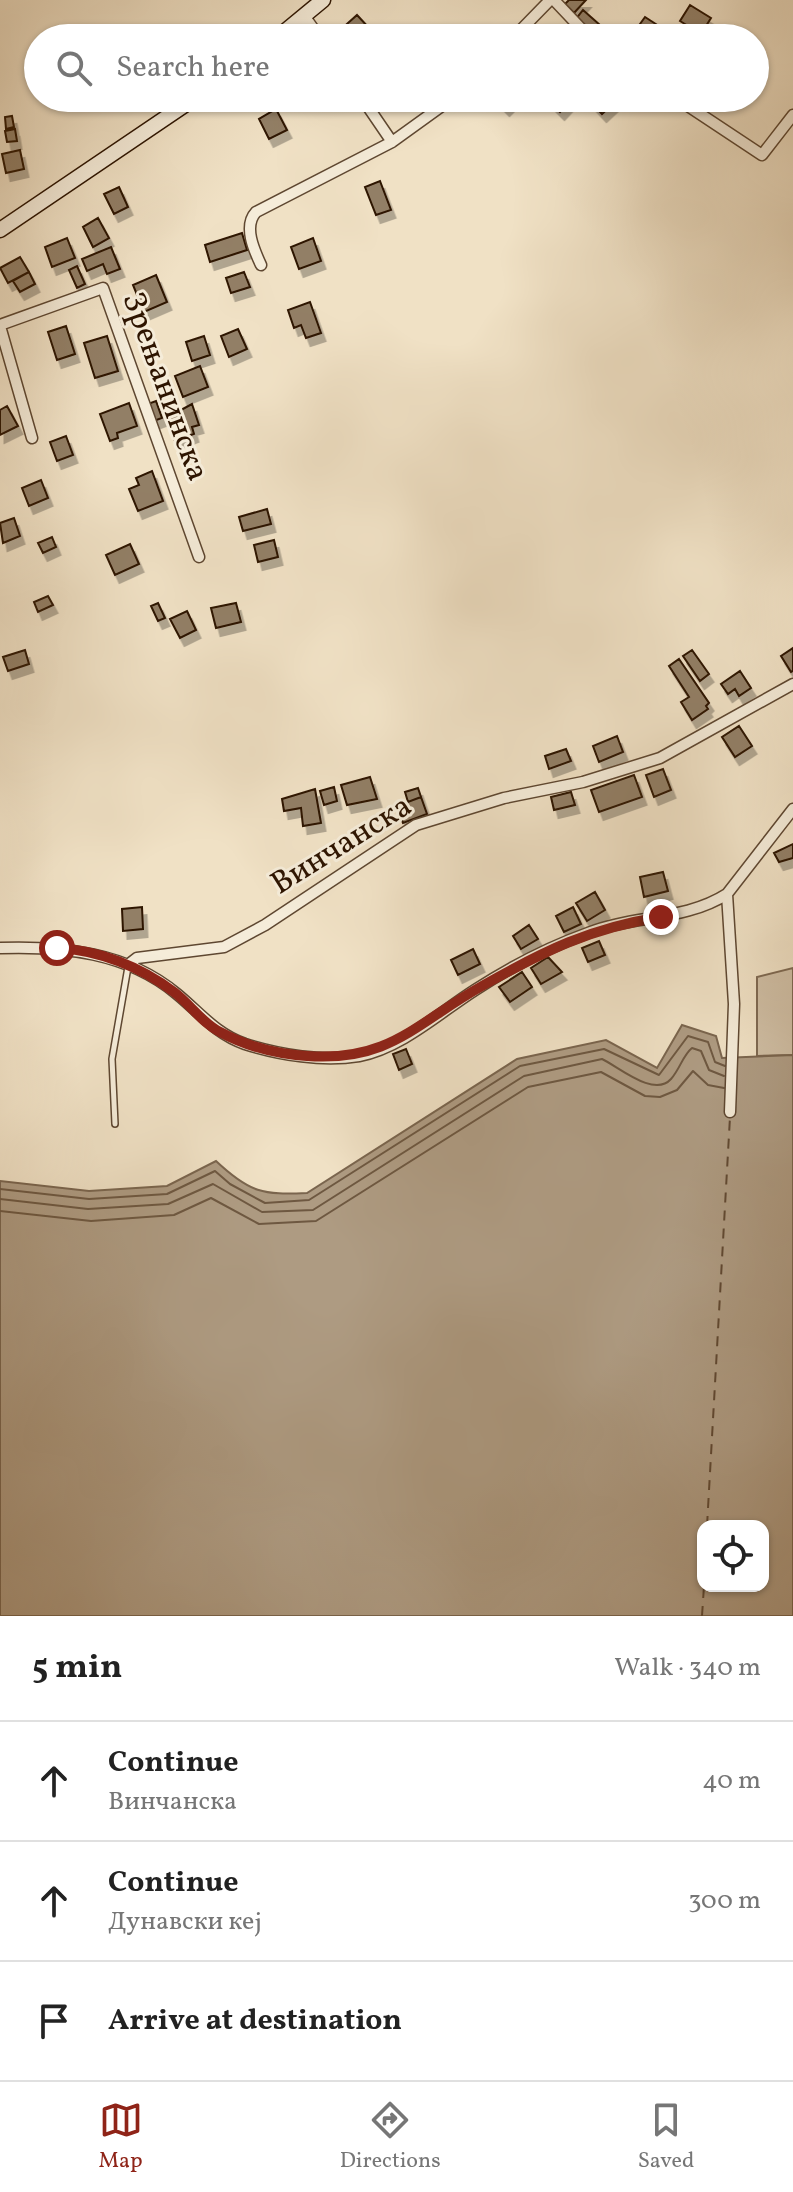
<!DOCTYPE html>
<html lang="en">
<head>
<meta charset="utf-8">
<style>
	body { margin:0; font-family:Vollkorn,serif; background:#f2f2f2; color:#222 }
	.controls { position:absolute; right:24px; bottom:24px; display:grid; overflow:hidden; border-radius:16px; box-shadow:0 2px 6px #0004 }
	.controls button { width:72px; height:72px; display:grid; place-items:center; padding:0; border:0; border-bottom:2px solid #e0e0e0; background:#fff; color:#222; font:40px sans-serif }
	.stop { position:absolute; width:24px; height:24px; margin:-18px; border:6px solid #8f2418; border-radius:50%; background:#fff }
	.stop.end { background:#8f2418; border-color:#fff; box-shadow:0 2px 8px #0008 }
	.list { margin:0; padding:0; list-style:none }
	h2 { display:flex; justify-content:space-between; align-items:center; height:104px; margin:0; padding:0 32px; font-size:34px }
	h2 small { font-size:26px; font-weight:400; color:#767676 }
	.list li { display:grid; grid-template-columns:52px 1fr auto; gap:24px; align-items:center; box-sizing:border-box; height:120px; padding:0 32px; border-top:2px solid #e0e0e0 }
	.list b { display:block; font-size:30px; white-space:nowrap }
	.list p { margin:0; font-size:26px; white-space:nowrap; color:#767676 }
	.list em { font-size:26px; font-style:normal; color:#767676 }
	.icon { flex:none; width:44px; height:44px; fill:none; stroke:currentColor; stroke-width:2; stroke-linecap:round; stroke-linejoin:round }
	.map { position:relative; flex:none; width:793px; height:1616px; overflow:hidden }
	.search { position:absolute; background:#fff; box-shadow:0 2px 6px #0004; left:24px; right:24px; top:24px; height:88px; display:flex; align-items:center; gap:20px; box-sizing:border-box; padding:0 28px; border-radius:44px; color:#767676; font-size:30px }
	.sheet { height:464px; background:#fff }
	nav { display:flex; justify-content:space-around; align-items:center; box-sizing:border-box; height:112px; border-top:2px solid #e0e0e0; background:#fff; font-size:22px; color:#767676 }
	nav a { display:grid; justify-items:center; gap:4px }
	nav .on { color:#8f2418 }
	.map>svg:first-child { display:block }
	.green { fill:#cfbea4; stroke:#7e6952; stroke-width:2 }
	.water { fill:#ae9b82; stroke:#7a654e; stroke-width:2; fill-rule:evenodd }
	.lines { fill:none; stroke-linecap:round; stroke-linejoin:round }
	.shore { stroke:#6e5841; stroke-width:2 }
	.ferry { stroke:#614a34; stroke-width:2; stroke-dasharray:10 8; stroke-linecap:butt }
	.building { fill:#927f66; stroke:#2d1400; stroke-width:2; filter:url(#shadow) }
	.lane-casing { stroke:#5e4731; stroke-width:8 }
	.street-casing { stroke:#5e4731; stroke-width:13 }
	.secondary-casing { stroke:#2d1400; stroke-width:17 }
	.lane { stroke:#f5ecd9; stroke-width:5 }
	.street { stroke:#f5ecd9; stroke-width:10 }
	.secondary { stroke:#f5ecd9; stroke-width:14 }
	.route { stroke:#8f2418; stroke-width:10 }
	.labels { text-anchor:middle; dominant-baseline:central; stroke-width:6; stroke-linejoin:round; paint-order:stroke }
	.street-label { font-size:32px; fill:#2d1400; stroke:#f5ecd9 }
</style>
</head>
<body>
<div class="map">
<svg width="793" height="1616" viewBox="0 0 793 1616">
	<defs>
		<filter id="shadow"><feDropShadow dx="4.5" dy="8" stdDeviation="0" flood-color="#0004"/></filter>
	</defs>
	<rect width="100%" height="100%" fill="#f0e1c5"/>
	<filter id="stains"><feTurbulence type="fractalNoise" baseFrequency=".0025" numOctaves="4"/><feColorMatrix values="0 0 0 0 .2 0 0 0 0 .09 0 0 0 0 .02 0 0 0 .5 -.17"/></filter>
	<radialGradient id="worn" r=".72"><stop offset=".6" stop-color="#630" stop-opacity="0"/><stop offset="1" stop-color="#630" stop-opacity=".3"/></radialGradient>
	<path class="green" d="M793 968V1055L757 1056V977Z"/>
	<path class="water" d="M682 1025 716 1036 722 1058 793 1055V1616H0V1181L89 1191 167 1186 216 1161C250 1193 263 1195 307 1193L517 1059 606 1040 657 1068ZM703 1526H763V1586H703Z"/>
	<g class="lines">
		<path class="shore" d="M0 1189 89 1199 167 1194 215 1171 230 1184 265 1203 309 1200 520 1066 604 1049 659 1075 688 1036 708 1042 715 1062 725 1066
			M0 1199 88 1209 168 1204 213 1184 262 1212 313 1210 524 1076 602 1059C619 1067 654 1098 671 1079 680 1069 683 1055 692 1048L701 1051 709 1070 724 1076
			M0 1211 91 1221 174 1215 211 1198 259 1224 316 1221 528 1087 601 1072 645 1096 660 1097 677 1090 693 1071 708 1085 724 1088"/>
		<path class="ferry" d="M707 1526 730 1117
			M702 1616 704 1586"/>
	</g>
	<path class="building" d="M569 0H586L574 13 565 4Z
		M690 5 711 18 701 34 680 21Z
		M583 10 609 33 604 38H597L576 19Z
		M357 15 370 29 360 38H344L338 32Z
		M645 17 665 30 660 38H645L635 31Z
		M561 28 571 38H551Z
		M495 98H515L505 108Z
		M546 98H573L560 112Z
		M587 98H613L616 101 602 114Z
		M276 109 287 130 269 139 259 119Z
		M12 116 14 127 6 129 5 117Z
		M15 129 17 141 7 142 5 131Z
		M20 150 24 169 6 173 2 154Z
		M380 181 391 210 376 215 365 187Z
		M119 187 128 207 114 214 104 194Z
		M98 218 109 238 93 247 83 227Z
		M242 233 247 250 210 262 205 245Z
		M67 238 75 258 52 267 45 247Z
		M313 238 321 261 299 269 291 247Z
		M111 247 120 269 107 274 103 264 87 271 82 259Z
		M20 257 29 272 8 283 0 268Z
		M77 266 85 284 77 288 69 270Z
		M29 272 35 284 20 292 13 281Z
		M244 272 250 287 231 293 226 278Z
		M156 275 167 302 144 312 133 285Z
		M310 302 321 333 306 338 301 325 294 328 288 310Z
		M66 326 75 354 57 360 48 332Z
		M238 329 247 349 229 357 221 336Z
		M107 336 118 371 95 378 84 343Z
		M204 336 210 355 192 361 186 342Z
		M200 366 208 387 183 397 175 376Z
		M156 401 162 418 151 422 145 405Z
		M129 403 137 426 117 433 118 438 110 441 100 414Z
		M192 404 199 425 192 427 194 434 175 441 166 418Z
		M7 406 18 426 0 435V410Z
		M66 436 73 455 57 461 50 442Z
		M152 471 163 501 138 511 129 489 139 485 136 478Z
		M41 480 48 498 29 506 22 488Z
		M267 509 271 524 243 531 239 517Z
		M14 518 20 536 3 543 0 523Z
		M52 537 56 547 43 553 38 543Z
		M274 540 278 557 258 562 254 545Z
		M130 544 139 564 115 575 106 555Z
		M48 596 53 605 38 612 34 602Z
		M158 603 165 618 158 621 151 606Z
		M236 603 241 622 216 628 211 608Z
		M187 611 196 630 180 638 170 619Z
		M793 648V671L791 672 781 656Z
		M25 650 29 664 8 671 3 657Z
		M692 650 709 674 700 681 683 656Z
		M679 659 709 703 706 706 708 709 692 720 681 702 689 697 669 666Z
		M740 671 751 688 739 696 735 689 728 694 721 684Z
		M739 726 752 746 735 757 722 737Z
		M617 736 623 752 599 762 593 746Z
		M566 749 571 761 549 769 545 756Z
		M663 769 671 790 654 797 646 775Z
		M634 775 642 797 599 812 591 790Z
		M370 777 377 799 347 805 341 785Z
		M334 787 337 801 324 805 320 791Z
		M418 788 421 797 408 802 405 792Z
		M315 789 321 823 303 826 301 808 284 811 282 799Z
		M571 792 575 805 554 810 551 797Z
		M421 797 427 814 403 823 397 806Z
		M793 844V858L779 862 774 853Z
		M663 872 668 891 644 897 640 877Z
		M595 892 605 910 587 921 576 903Z
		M142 907 143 929 123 931 122 909Z
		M573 907 581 924 564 932 556 916Z
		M529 925 538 939 521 949 513 936Z
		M599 941 605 955 588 962 582 948Z
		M473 949 480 964 458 975 451 960Z
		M548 957 562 972 541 984 531 968Z
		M522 972 532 987 510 1002 499 987Z
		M406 1049 412 1064 399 1070 393 1054Z"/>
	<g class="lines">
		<defs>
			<path id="lane" d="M115 1124 112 1059 128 967"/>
			<path id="street" d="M554 0 590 38
				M305 17 320 38
				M513 38 550 0
				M362 98 392 142
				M676 98 762 155 793 115
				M261 265C254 250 243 226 256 212L392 142 453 98
				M0 325 103 288 199 557
				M0 326 32 438
				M0 948C63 946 127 952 177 994 200 1013 216 1034 245 1044 280 1055 323 1062 359 1056 401 1048 439 1013 475 990 509 968 549 947 588 933 633 915 685 921 727 894
				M128 965 137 958 224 947 265 925 416 825 504 798 583 782 660 758 793 684
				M730 1112 734 1004 727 894 793 809"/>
			<path id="secondary" d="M277 38 323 0
				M0 230 195 98"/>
		</defs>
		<use href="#lane" class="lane-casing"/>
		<use href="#street" class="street-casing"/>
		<use href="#secondary" class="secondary-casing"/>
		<use href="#lane" class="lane"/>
		<use href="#street" class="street"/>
		<use href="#secondary" class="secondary"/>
	</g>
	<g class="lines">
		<path class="route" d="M57 948C99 950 141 967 174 992 190 1004 202 1023 220 1032 246 1046 277 1054 307 1056 390 1062 416 1023 482 986 544 951 590 928 661 917"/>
	</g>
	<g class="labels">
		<g class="street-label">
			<text transform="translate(164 387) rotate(70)">Зрењанинска</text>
			<text transform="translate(342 846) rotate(-32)">Винчанска</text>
		</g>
	</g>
	<rect width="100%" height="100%" filter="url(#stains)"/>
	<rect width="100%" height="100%" fill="url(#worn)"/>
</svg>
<div class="controls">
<button><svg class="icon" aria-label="locate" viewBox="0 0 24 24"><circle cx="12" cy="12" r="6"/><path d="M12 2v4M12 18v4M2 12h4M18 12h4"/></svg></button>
</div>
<div class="stop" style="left:57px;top:948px"></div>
<div class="stop end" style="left:661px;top:917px"></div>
<div class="search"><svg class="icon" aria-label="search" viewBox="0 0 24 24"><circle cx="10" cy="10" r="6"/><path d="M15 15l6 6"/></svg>Search here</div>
</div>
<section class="sheet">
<h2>5 min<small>Walk · 340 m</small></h2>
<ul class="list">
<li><svg class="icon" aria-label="ahead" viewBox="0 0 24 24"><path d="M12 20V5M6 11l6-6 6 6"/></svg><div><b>Continue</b><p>Винчанска</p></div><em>40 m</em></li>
<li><svg class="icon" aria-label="ahead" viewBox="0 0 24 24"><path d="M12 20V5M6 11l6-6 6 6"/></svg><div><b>Continue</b><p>Дунавски кеј</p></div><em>300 m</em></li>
<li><svg class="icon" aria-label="arrive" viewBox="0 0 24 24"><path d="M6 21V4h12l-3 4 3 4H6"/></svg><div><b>Arrive at destination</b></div></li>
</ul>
</section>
<nav>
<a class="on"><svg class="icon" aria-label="map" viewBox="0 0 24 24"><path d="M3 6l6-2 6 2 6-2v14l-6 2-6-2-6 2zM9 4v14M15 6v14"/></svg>Map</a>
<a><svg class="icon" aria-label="directions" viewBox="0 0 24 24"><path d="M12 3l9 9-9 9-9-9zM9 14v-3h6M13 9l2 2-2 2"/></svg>Directions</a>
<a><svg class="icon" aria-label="saved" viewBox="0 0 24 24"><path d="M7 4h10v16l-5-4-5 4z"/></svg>Saved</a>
</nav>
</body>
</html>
